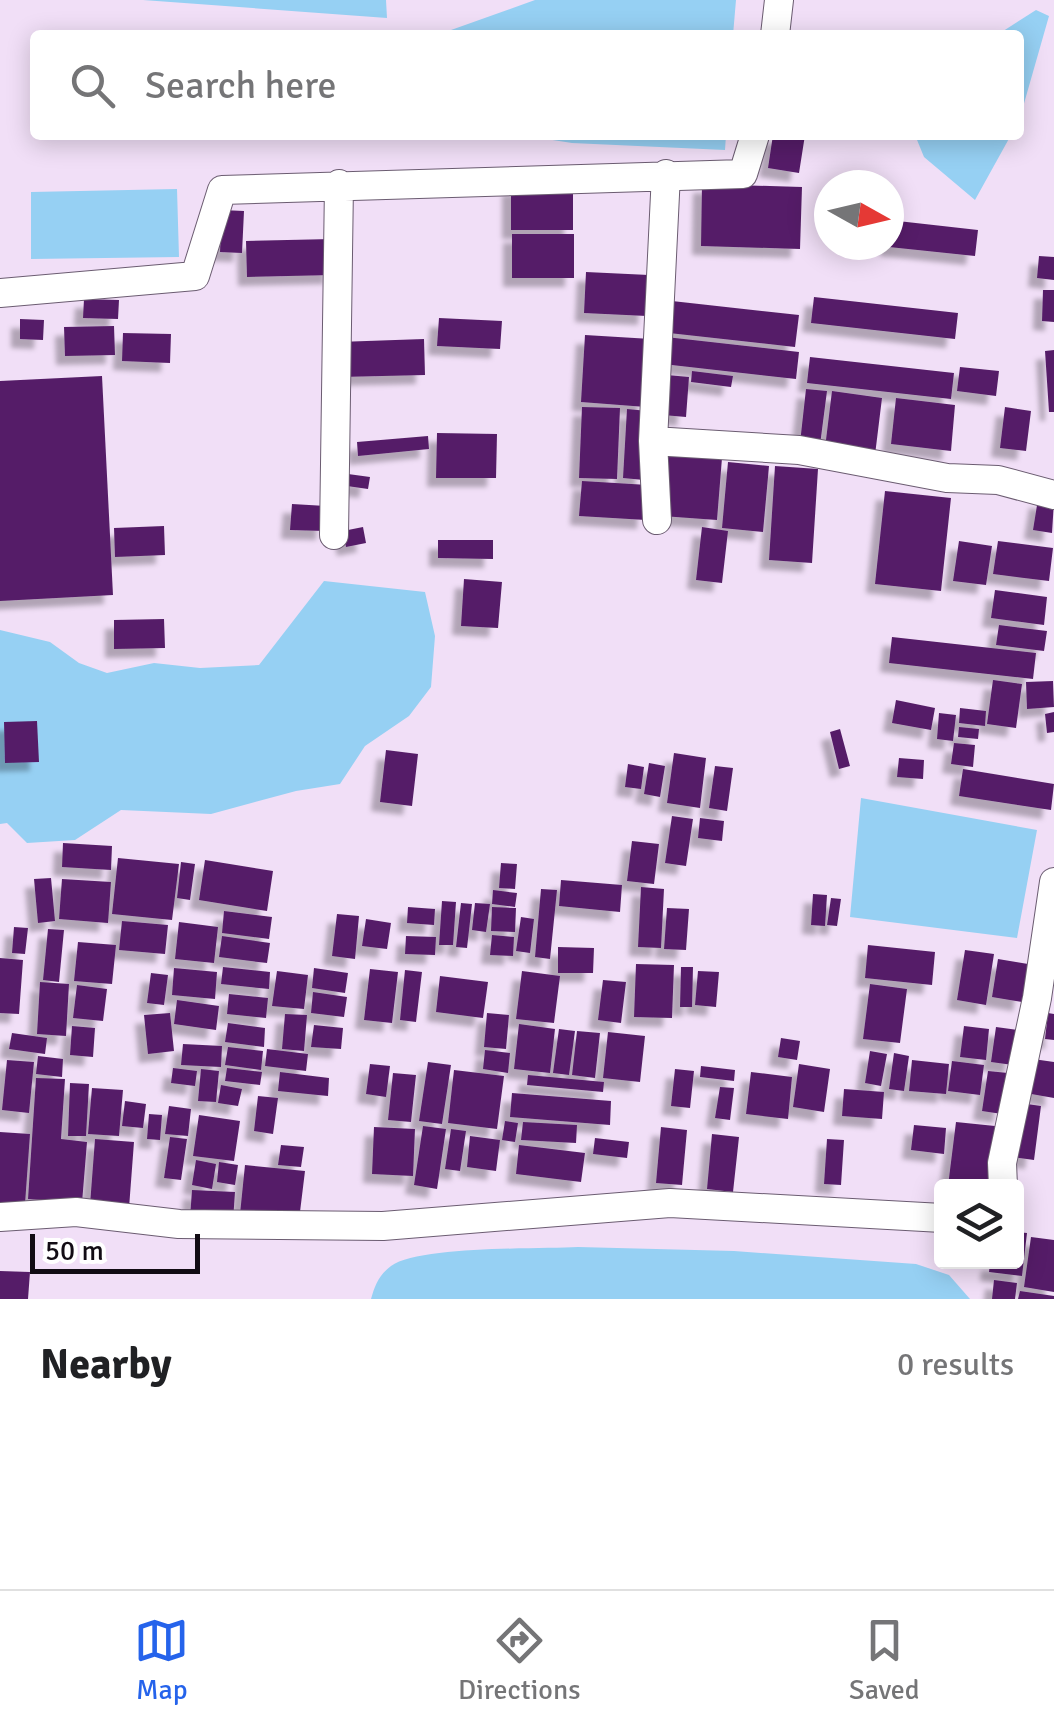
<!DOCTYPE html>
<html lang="en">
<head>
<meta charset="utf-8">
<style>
	body { margin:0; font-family:Signika,sans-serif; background:#f6f6f6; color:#202124 }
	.controls { position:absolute; right:30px; bottom:30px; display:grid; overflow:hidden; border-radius:10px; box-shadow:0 5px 25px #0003 }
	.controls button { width:90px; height:90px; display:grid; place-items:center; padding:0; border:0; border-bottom:2px solid #e0e0e0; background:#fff; color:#202124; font:50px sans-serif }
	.compass { position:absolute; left:814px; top:170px; width:90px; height:90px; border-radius:50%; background:#fff; box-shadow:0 5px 25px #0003; rotate:98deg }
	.scale { position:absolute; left:30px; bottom:25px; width:170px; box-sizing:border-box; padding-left:10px; border:5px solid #120c14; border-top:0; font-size:28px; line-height:35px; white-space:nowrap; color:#120c14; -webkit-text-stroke:8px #fff; paint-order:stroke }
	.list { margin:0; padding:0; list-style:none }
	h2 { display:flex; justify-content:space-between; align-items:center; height:130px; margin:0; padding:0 40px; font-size:42px }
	h2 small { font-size:32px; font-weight:400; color:#757577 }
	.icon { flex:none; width:55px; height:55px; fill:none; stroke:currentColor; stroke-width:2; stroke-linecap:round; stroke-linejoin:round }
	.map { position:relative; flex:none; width:1054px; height:1299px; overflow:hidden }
	.search { position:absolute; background:#fff; box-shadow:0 5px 25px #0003; left:30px; right:30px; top:30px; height:110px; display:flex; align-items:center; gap:25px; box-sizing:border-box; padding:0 35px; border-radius:10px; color:#757577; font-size:38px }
	.sheet { height:290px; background:#fff }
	nav { display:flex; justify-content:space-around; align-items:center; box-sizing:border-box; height:140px; border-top:2px solid #e0e0e0; background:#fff; font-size:28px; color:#757577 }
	nav a { display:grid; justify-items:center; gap:5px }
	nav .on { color:#2563eb }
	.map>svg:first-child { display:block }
	.water { fill:#96d0f3 }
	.building { fill:#551e67; filter:url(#shadow) }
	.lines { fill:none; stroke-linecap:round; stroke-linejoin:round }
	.minor-casing { stroke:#6b5c71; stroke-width:30 }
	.minor { stroke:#fff; stroke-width:28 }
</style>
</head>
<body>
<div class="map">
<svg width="1054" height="1299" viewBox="0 0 1054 1299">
	<defs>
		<filter id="shadow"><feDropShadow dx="-9" dy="9" stdDeviation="2.5" flood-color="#0004"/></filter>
	</defs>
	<rect width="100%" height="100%" fill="#f1dff7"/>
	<path class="water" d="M143 0H386L387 18Z
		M535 0H736L733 35H437Z
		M1036 10 1049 16 1019 121V35H997Z
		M520 135H726L725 150 572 143Z
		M915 135H1011L975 200 924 157Z
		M177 189 179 257 31 259V192Z
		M324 581 425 592 435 636 431 687 409 716 365 746 340 784 296 791 211 814 121 810 75 840 27 843 7 823 0 824V630L50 642 79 663 107 673 154 663 200 668 259 665Z
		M861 798 1037 830 1017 938 850 917Z
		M578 1247 734 1251 916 1264 949 1275 970 1299H371C375 1285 379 1275 391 1266 419 1246 538 1249 578 1247Z"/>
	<path class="building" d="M773 135H805L799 173 768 168Z
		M702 184 802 187 800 249 701 246Z
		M573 185V230H511V186Z
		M222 210 244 211 242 253 220 252Z
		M889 220 978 230 975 256 889 247Z
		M512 234H574V278H512Z
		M332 239 333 275 247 277 246 241Z
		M1039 256 1054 257V280L1037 278Z
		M586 272 649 275 647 316 584 313Z
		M1043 290H1054V322L1042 321Z
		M814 297 958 313 955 339 811 323Z
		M84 299 119 300 118 319 83 318Z
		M672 301 799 315 795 347 669 333Z
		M439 318 502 321 500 349 437 346Z
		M20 319 44 320 43 340 20 339Z
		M114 326 115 355 65 356 64 327Z
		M123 333 171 334 170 363 122 361Z
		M585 335 651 339 646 407 581 402Z
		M666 337 799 352 796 379 663 364Z
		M424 339 425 375 339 377 338 342Z
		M1054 350V412H1049L1045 351Z
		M810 357 954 373 951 399 807 383Z
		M960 367 999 371 996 396 957 391Z
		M692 371 733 376 731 387 691 382Z
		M667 375 689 377 686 417 663 415Z
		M102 376 113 595 0 601V381Z
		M806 389 827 391 820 445 800 443Z
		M832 391 882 398 875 455 825 448Z
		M896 398 955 405 951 451 891 444Z
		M582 407 620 408 617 479 579 478Z
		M1005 407 1031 411 1026 451 1000 448Z
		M627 409 648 411 644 480 623 478Z
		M437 433 497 434 496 478H436Z
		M428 436 429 449 358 456 357 442Z
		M668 453 722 458 717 520 662 516Z
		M728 462 769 466 763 532 722 528Z
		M775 466 818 469 812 563 769 560Z
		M348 474 370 477 368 489 347 486Z
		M582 481 648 485 646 520 579 516Z
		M885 491 951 498 941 591 875 584Z
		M1038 499 1054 501 1052 533 1033 530Z
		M292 504 326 506 325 531 290 530Z
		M164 526 165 555 115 557 114 528Z
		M363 527 366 543 346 547 343 531Z
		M702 527 728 531 722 583 696 580Z
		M438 540H493V559L438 558Z
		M959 541 992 546 986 585 953 581Z
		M998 541 1053 548 1049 581 993 574Z
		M464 579 502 582 498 628 461 626Z
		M995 590 1047 597 1044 625 991 618Z
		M164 619 165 648 114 649V620Z
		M999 625 1047 631 1044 651 996 645Z
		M892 637 1036 653 1033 679 889 663Z
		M993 680 1022 684 1016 728 987 724Z
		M1053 681 1054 707 1027 709 1026 682Z
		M896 700 935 708 931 730 892 723Z
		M960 708 986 711 985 726 959 723Z
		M1054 712V732L1047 733 1045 714Z
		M939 713 956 715 953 741 937 739Z
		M37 721 39 762 5 763 4 722Z
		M959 727 979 729 978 739 958 737Z
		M840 729 850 766 839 769 830 732Z
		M954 743 975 745 973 767 951 764Z
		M386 750 418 754 412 806 380 802Z
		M674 753 706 758 700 808 667 803Z
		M899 758 924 760 923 779 897 777Z
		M649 763 665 766 660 797 644 794Z
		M628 764 644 767 641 789 625 787Z
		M715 766 733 768 727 811 709 808Z
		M963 769 1054 784 1051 810 959 796Z
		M672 816 693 819 686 866 665 863Z
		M700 818 724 821 722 841 698 838Z
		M632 841 659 844 654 884 627 881Z
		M63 843 112 846 111 870 62 867Z
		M118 858 179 864 172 920 112 914Z
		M205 860 273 871 267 911 199 900Z
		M181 862 195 864 190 900 177 898Z
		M501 863 517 864 515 889 499 888Z
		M51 878 55 921 38 923 34 879Z
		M62 879 111 882 108 923 59 919Z
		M561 880 622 885 620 912 559 906Z
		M641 887 664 889 661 948 638 947Z
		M541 889 557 890 550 959 535 957Z
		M493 890 517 893 515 907 492 904Z
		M813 894 827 895 825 926 811 925Z
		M831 898 841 899 837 926 827 925Z
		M442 901 456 902 453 945H439Z
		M461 903 472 904 467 948 456 947Z
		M475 903 490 904 486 932 472 930Z
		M408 907 435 909 434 925 407 923Z
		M492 907 516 908 515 932 491 931Z
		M667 908 689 909 686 950 664 949Z
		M224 911 272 917 269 939 222 933Z
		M337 914 359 916 355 959 332 956Z
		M521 917 534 919 530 953 516 951Z
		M366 919 391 923 387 949 362 946Z
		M122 921 168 925 165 954 119 950Z
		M179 922 218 927 214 963 175 959Z
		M14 927 28 928 25 954 12 953Z
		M48 929 64 930 59 982 43 980Z
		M492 935 514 937 513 956 490 955Z
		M222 936 270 943 267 963 219 957Z
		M406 936 436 937 435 955 405 954Z
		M78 942 116 945 112 984 74 981Z
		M868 945 935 952 932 985 865 978Z
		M558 947 594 948 593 973H558Z
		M965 950 994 954 986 1005 957 1000Z
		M0 958 23 960 19 1014 0 1013Z
		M998 959 1028 964 1022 1002 992 997Z
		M636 964 674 965 672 1018 634 1017Z
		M223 967 270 972 269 989 221 984Z
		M681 967H693L692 1007H680Z
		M174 968 217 972 215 999 172 995Z
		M314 968 348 973 345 993 312 988Z
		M370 969 398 972 392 1023 364 1020Z
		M405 970 422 972 416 1022 400 1020Z
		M277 971 308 975 304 1009 272 1006Z
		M522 971 560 976 554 1023 516 1019Z
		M698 971 719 972 716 1007 695 1005Z
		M151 973 168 975 164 1005 147 1003Z
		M440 976 488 982 483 1018 436 1012Z
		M603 980 626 982 621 1023 598 1020Z
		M40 982 69 984 66 1036 37 1034Z
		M870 984 907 989 900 1043 863 1039Z
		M77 985 107 989 103 1021 73 1018Z
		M313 992 347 997 344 1017 311 1013Z
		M229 994 268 998 266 1018 227 1014Z
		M177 1000 219 1006 216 1030 174 1024Z
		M170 1013 174 1051 148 1054 144 1015Z
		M487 1013 509 1015 506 1049 484 1047Z
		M1048 1013 1054 1014V1040L1045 1039Z
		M285 1014 307 1015 304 1051 282 1049Z
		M228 1023 265 1028 264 1047 225 1042Z
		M519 1024 555 1029 550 1073 514 1069Z
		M314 1025 343 1028 341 1049 311 1047Z
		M72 1026 95 1028 93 1057 70 1055Z
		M964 1026 989 1029 986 1060 960 1057Z
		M996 1027 1018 1030 1013 1065 991 1062Z
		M559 1029 575 1031 569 1075 553 1073Z
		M577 1031 600 1033 595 1078 572 1075Z
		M608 1032 645 1036 640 1082 603 1078Z
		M12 1033 47 1038 45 1054 9 1049Z
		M781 1038 800 1041 797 1060 778 1057Z
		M183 1044 222 1046 221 1067 181 1065Z
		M228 1047 263 1051 261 1070 225 1065Z
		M267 1049 308 1054 306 1071 265 1066Z
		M485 1050 510 1053 508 1073 483 1069Z
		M870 1051 887 1054 881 1086 865 1083Z
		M894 1053 909 1056 904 1091 889 1089Z
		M38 1056 63 1059 62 1077 36 1074Z
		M1026 1058 1054 1062V1098L1020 1092Z
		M7 1060 34 1062 29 1113 2 1110Z
		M912 1060 949 1064 946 1094 909 1091Z
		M952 1061 984 1065 980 1095 948 1091Z
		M428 1062 451 1065 442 1124 419 1121Z
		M370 1064 390 1066 386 1097 366 1094Z
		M799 1064 830 1069 824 1112 793 1107Z
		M701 1066 735 1070 734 1081 700 1077Z
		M173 1068 197 1071 195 1086 171 1083Z
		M227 1068 262 1072 260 1085 225 1081Z
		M201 1069 219 1071 216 1102 198 1101Z
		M675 1069 694 1071 690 1108 671 1106Z
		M454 1070 504 1076 497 1129 448 1123Z
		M988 1071 1008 1073 1002 1114 982 1111Z
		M280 1072 329 1078 328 1096 278 1091Z
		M751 1072 792 1077 788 1119 746 1114Z
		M393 1073 416 1075 411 1122 388 1120Z
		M528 1075 604 1082 603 1092 527 1085Z
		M36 1078 65 1079 61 1139 87 1142 82 1203 28 1199Z
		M70 1083 89 1084 86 1136H68Z
		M221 1085 242 1089 238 1106 218 1103Z
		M720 1087 734 1088 730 1120 715 1118Z
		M92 1088 123 1090 119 1136 88 1134Z
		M844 1089 884 1092 882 1119 842 1116Z
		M512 1093 611 1101 610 1125 510 1117Z
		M258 1096 278 1098 273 1134 254 1131Z
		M125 1101 146 1104 143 1128 122 1126Z
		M1020 1103 1041 1106 1034 1160 1013 1157Z
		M169 1106 191 1109 188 1136 165 1134Z
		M149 1114 162 1115 160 1140 147 1139Z
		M199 1115 240 1121 234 1161 193 1156Z
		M505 1121 518 1123 515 1142 502 1140Z
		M523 1122 577 1125 576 1143 521 1140Z
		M956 1122 995 1126 988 1186H948Z
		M914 1125 946 1128 944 1154 911 1150Z
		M423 1126 446 1129 437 1189 414 1185Z
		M374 1127 415 1129 413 1176 372 1174Z
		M661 1127 687 1130 682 1185 656 1183Z
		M451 1129 466 1131 460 1171 445 1169Z
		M0 1132 30 1134 25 1204 0 1202Z
		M712 1134 739 1137 733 1192 707 1189Z
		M470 1136 500 1140 496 1171 467 1167Z
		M170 1137 187 1139 181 1180 164 1178Z
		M595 1138 629 1142 627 1158 593 1154Z
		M95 1139 134 1142 129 1208 90 1205Z
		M827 1139 844 1140 841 1185 824 1184Z
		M281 1145 304 1147 301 1167 278 1165Z
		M519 1145 585 1153 581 1182 516 1174Z
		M196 1160 216 1164 212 1189 192 1185Z
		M219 1162 238 1165 235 1185 217 1182Z
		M245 1165 305 1171 299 1220 240 1214Z
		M192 1190 235 1192 233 1221 190 1218Z
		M1016 1232 1027 1233 1022 1276 989 1272 990 1262H1016Z
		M1031 1237 1054 1240V1292L1024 1287Z
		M0 1271 30 1272 28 1299H0Z
		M994 1280 1017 1283 1015 1299H992Z
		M1020 1291 1054 1296V1299H1018Z"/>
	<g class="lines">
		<defs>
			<path id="minor" d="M775 35 779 0
				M0 293 195 276 222 190 743 174 755 135
				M653 441 799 450 947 478 998 480 1054 495
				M657 520 653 441 666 174
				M334 535 339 184
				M1003 1186 1002 1163 1037 998 1054 882
				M0 1217 76 1212 179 1224 383 1226 670 1203 942 1218"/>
		</defs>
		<use href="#minor" class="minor-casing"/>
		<use href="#minor" class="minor"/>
	</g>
</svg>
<div class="controls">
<button><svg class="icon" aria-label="layers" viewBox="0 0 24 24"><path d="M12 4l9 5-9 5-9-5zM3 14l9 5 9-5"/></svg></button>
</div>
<svg class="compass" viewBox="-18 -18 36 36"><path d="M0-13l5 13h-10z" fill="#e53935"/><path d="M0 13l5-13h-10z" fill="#757577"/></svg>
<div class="scale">50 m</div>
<div class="search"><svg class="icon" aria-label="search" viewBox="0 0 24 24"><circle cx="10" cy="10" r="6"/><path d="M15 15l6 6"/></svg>Search here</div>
</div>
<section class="sheet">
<h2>Nearby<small>0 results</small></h2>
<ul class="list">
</ul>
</section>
<nav>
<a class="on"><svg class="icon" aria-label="map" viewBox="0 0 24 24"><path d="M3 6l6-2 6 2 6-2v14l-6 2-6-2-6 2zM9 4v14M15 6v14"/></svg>Map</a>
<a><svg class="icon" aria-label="directions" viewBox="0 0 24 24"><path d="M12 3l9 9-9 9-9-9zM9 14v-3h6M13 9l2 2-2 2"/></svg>Directions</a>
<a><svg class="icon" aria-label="saved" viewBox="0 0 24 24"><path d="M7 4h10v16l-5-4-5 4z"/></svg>Saved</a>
</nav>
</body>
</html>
